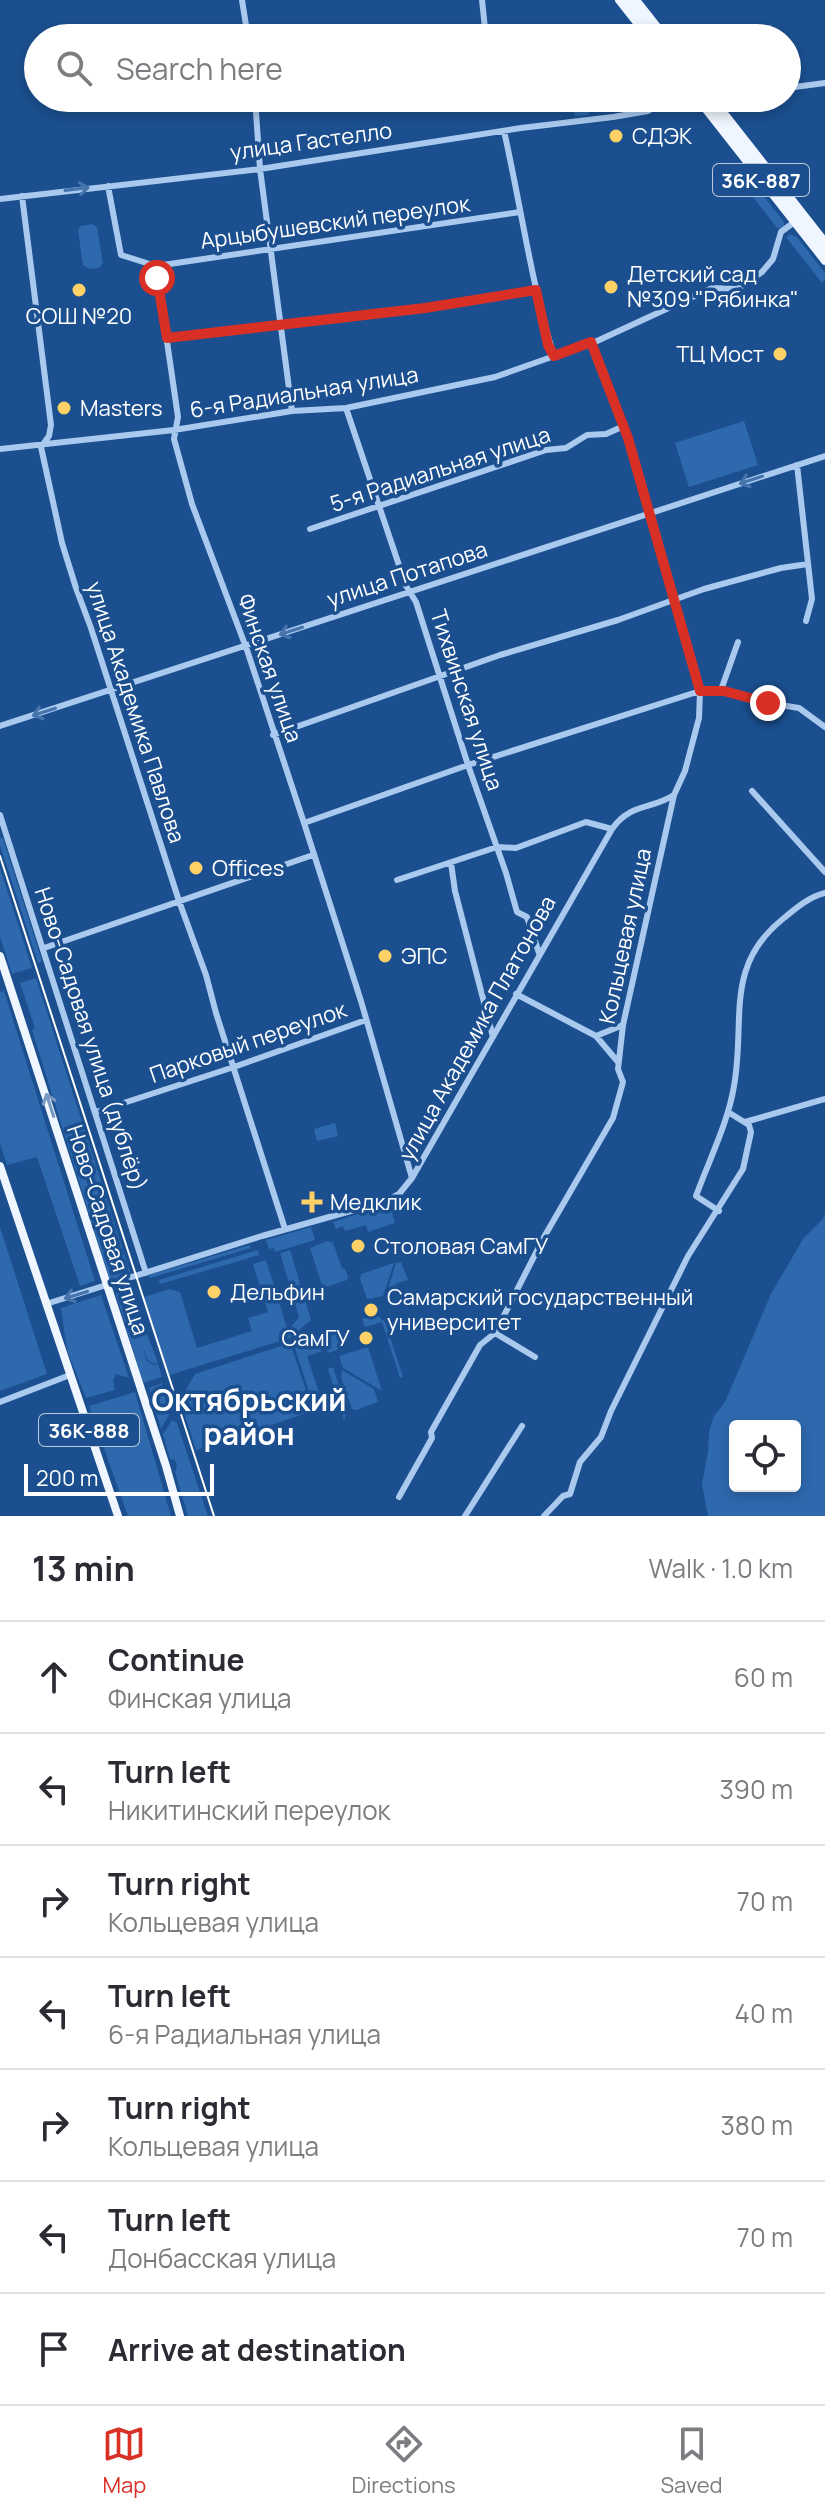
<!DOCTYPE html>
<html lang="en">
<head>
<meta charset="utf-8">
<style>
	body { margin:0; font-family:Manrope,sans-serif; background:#f7f7f7; color:#2b2b33 }
	.controls { position:absolute; right:24px; bottom:24px; display:grid; overflow:hidden; border-radius:8px; box-shadow:0 4px 12px #0003 }
	.controls button { width:72px; height:72px; display:grid; place-items:center; padding:0; border:0; border-bottom:2px solid #e1e1e2; background:#fff; color:#2b2b33; font:40px sans-serif }
	.scale { position:absolute; left:24px; bottom:20px; width:190px; box-sizing:border-box; padding-left:8px; border:4px solid #fff; border-top:0; font-size:22px; line-height:28px; white-space:nowrap; color:#fff; -webkit-text-stroke:6px #1b4f8f; paint-order:stroke }
	.stop { position:absolute; width:24px; height:24px; margin:-18px; border:6px solid #d93025; border-radius:50%; background:#fff }
	.stop.end { background:#d93025; border-color:#fff; box-shadow:0 2px 8px #0008 }
	.list { margin:0; padding:0; list-style:none }
	h2 { display:flex; justify-content:space-between; align-items:center; height:104px; margin:0; padding:0 32px; font-size:34px }
	h2 small { font-size:26px; font-weight:400; color:#7c7c81 }
	.list li { display:grid; grid-template-columns:52px 1fr auto; gap:24px; align-items:center; box-sizing:border-box; height:112px; padding:0 32px; border-top:2px solid #e1e1e2 }
	.list b { display:block; font-size:30px; white-space:nowrap }
	.list p { margin:0; font-size:26px; white-space:nowrap; color:#7c7c81 }
	.list em { font-size:26px; font-style:normal; color:#7c7c81 }
	.icon { flex:none; width:44px; height:44px; fill:none; stroke:currentColor; stroke-width:2; stroke-linecap:round; stroke-linejoin:round }
	.map { position:relative; flex:none; width:825px; height:1516px; overflow:hidden }
	.search { position:absolute; background:#fff; box-shadow:0 4px 12px #0003; left:24px; right:24px; top:24px; height:88px; display:flex; align-items:center; gap:20px; box-sizing:border-box; padding:0 28px; border-radius:44px; color:#7c7c81; font-size:30px }
	.sheet { height:888px; background:#fff }
	nav { display:flex; justify-content:space-around; align-items:center; box-sizing:border-box; height:112px; border-top:2px solid #e1e1e2; background:#fff; font-size:22px; color:#7c7c81 }
	nav a { display:grid; justify-items:center; gap:4px }
	nav .on { color:#d93025 }
	.map>svg:first-child { display:block }
	.green { fill:#2e69ad; fill-rule:evenodd }
	.lines { fill:none; stroke-linecap:round; stroke-linejoin:round }
	.minor { stroke:#a9c9ee; stroke-width:6 }
	.major { stroke:#f0f6ff; stroke-width:8 }
	.tram { stroke:#fff; stroke-width:2 }
	.oneway { stroke:#4674ac }
	.oneway2 { stroke:#7b9ac1 }
	.route { stroke:#d93025; stroke-width:10 }
	.poi-dot { fill:#ffd166; stroke:#1b4f8f; stroke-width:3 }
	.labels { text-anchor:middle; dominant-baseline:central; stroke-width:7; stroke-linejoin:round; paint-order:stroke }
	.shield { fill:#1b4f8f; stroke:#bbcadd; stroke-width:2 }
	.shield-label { font-size:20px; font-weight:bold; fill:#fff }
	.poi-label { font-size:22px; fill:#fff; stroke:#1b4f8f; text-anchor:start }
	.street-label { font-size:22px; fill:#fff; stroke:#1b4f8f }
	.district-label { font-size:30px; font-weight:bold; fill:#fff; stroke:#1b4f8f }
</style>
</head>
<body>
<div class="map">
<svg width="825" height="1516" viewBox="0 0 825 1516">
	<rect width="100%" height="100%" fill="#1b4f8f"/>
	<path class="green" d="M589 98 591 110 588 115 575 116 570 99Z
		M738 167 742 168 784 222V227L778 229 733 171Z
		M92 224 97 227 103 263 99 268 89 269 83 265 78 230 81 226Z
		M790 234 797 237 825 273V280L822 283 786 237Z
		M744 421 758 465 689 487 675 443Z
		M0 838H3L42 961 38 963 0 845Z
		M0 868 32 968 12 974 0 937Z
		M36 978 132 1278H109L32 1030 35 1028 20 983Z
		M4 991 95 1281 80 1286 37 1157 7 1165 0 1143V992Z
		M335 1123 338 1136 317 1141 314 1129Z
		M389 1204 395 1223 368 1232 366 1225 345 1231 343 1226 336 1229 333 1222Z
		M825 1213V1516H708L702 1484 708 1452 709 1432 714 1416 725 1402 771 1294 803 1239 823 1219ZM795 1426V1486H735V1426Z
		M0 1227 47 1374 0 1391Z
		M311 1227 315 1240 275 1252 273 1248 269 1249 266 1240Z
		M327 1241 333 1243 342 1268 345 1269 348 1277 347 1280 323 1288 310 1248Z
		M250 1245 251 1248 150 1278 149 1275Z
		M258 1250 259 1255 160 1284 159 1280Z
		M290 1250 311 1320 290 1338 169 1375 144 1297 170 1289 180 1292 197 1348 252 1331 248 1318 268 1312 253 1264 266 1260 288 1331 299 1317 280 1253Z
		M401 1262 408 1280 395 1284 397 1291 386 1295 396 1263Z
		M394 1263 383 1296 367 1299 360 1279 361 1274Z
		M132 1284 147 1332 141 1336 147 1334 158 1363 153 1364 147 1359 143 1347 146 1360 153 1365 158 1364 162 1377 143 1383 116 1294 118 1290Z
		M101 1295 129 1378 116 1374 113 1381 115 1390 86 1398 67 1350 61 1308Z
		M377 1315 385 1322 403 1377 400 1378 382 1322 365 1327 362 1319Z
		M341 1332 346 1347 328 1353 323 1338Z
		M318 1337 322 1351 307 1356 320 1395 311 1398 295 1348 298 1344Z
		M290 1343 313 1411 196 1450 181 1403 189 1400 186 1390 195 1374Z
		M368 1347 382 1391 343 1368 339 1356Z
		M333 1367 347 1411 344 1420 328 1369Z
		M342 1370 374 1389 378 1402 356 1410 352 1409 341 1377Z
		M162 1383 169 1415 161 1429 149 1388Z
		M135 1392 171 1516H128L89 1406Z
		M172 1420 177 1423 208 1516H188L175 1472 177 1467 175 1460 170 1459 163 1434Z"/>
	<g class="lines">
		<path class="minor" d="M242 0 248 38
			M482 0 486 38
			M458 38 485 35
			M787 88 825 83
			M255 98 260 169 292 411
			M721 109 737 98
			M504 131C521 206 531 283 554 356
			M108 186 121 255 156 266 178 417 174 439 192 504 247 650 304 823 361 1001 412 1178
			M22 196 51 425 49 436 41 447 62 543 76 588 91 628 179 901 206 975 216 1013 285 1229
			M0 199 260 169 521 128 613 117 648 111 671 98
			M156 266 520 212
			M167 338 425 308 536 290
			M346 408 406 586 416 602 468 765 506 873 517 912 527 917 539 953
			M0 449 174 430 292 411 346 408 495 377 597 341 712 288 737 289 762 272 773 259 781 232 797 220
			M797 465 812 599 806 621
			M310 529 546 450 566 448 587 435 606 434 624 426
			M721 690 738 642
			M0 726 825 456
			M273 735 500 655 618 620 704 589 781 568 808 564
			M752 791 825 872
			M0 815 146 1273
			M304 823 468 765 700 691 721 690 768 703 799 708 825 727
			M451 863 455 891 493 1037
			M397 880 497 847 516 848 586 822 612 829
			M44 948 313 855
			M516 994 596 1036 623 1025
			M596 1036 618 1062
			M96 1112 234 1067 366 1020
			M745 1122 825 1099
			M719 1211 696 1196C709 1160 728 1123 734 1086 746 1020 723 966 784 918 796 908 809 897 825 893
			M46 1304 262 1236 386 1201 399 1194 412 1178 612 829C630 803 651 810 674 795
			M495 1333 535 1357
			M0 1402 70 1375
			M399 1497 432 1438 431 1432 480 1345 495 1333 544 1237 613 1118 623 1082 618 1069 623 1025 674 795 685 771 699 718 700 691 628 438 591 342
			M465 1516 522 1426
			M544 1516 563 1496 570 1494 580 1462 601 1437 611 1411 688 1256 743 1169 751 1132 749 1125 728 1112"/>
		<path class="major" d="M619 0 649 38
			M627 0 657 38
			M636 0 666 38
			M697 98 825 261
			M704 98 825 251
			M712 98 825 242
			M0 956 166 1466 180 1516
			M0 1166 118 1516"/>
		<path class="tram" d="M0 856 214 1516"/>
	</g>
	<defs><path id="oneway-shaft" d="M-6 0H5M1.5-3L5.5 0L1.5 3" fill="none" stroke-width="1.6" stroke-linecap="round" stroke-linejoin="round" transform="scale(2)"/></defs>
	<g class="oneway">
		<use href="#oneway-shaft" transform="translate(77 189) rotate(-7)"/>
		<use href="#oneway-shaft" transform="translate(751 480) rotate(162)"/>
		<use href="#oneway-shaft" transform="translate(291 631) rotate(162)"/>
		<use href="#oneway-shaft" transform="translate(44 712) rotate(162)"/>
		<use href="#oneway-shaft" transform="translate(76 1295) rotate(163)"/>
	</g>
	<use class="oneway2" href="#oneway-shaft" transform="translate(50 1105) rotate(-108)"/>
	<g class="lines">
		<path class="route" d="M157 278 167 338 425 308 536 290 548 345 554 356 591 342 628 438 700 691H724L768 703"/>
	</g>
	<g class="poi-dot">
		<circle cx="616" cy="136" r="8"/>
		<circle cx="611" cy="287" r="8"/>
		<circle cx="79" cy="290" r="8"/>
		<circle cx="780" cy="354" r="8"/>
		<circle cx="64" cy="408" r="8"/>
		<circle cx="196" cy="868" r="8"/>
		<circle cx="385" cy="956" r="8"/>
		<path d="M308 1190h8v8h8v8h-8v8h-8v-8h-8v-8h8z"/>
		<circle cx="358" cy="1246" r="8"/>
		<circle cx="214" cy="1292" r="8"/>
		<circle cx="371" cy="1310" r="8"/>
		<circle cx="366" cy="1338" r="8"/>
	</g>
	<g class="labels">
		<g class="shield">
			<rect x="713" y="164" width="96" height="32" rx="6"/>
			<rect x="39" y="1414" width="100" height="32" rx="6"/>
		</g>
		<g class="shield-label">
			<text x="761" y="180">36К-887</text>
			<text x="89" y="1430">36К-888</text>
		</g>
		<g class="poi-label">
			<text x="632" y="136">СДЭК</text>
			<text x="627" y="274">Детский сад<tspan x="627" dy="25">№309 "Рябинка"</tspan></text>
			<text x="79" y="316" text-anchor="middle">СОШ №20</text>
			<text x="764" y="354" text-anchor="end">ТЦ Мост</text>
			<text x="80" y="408">Masters</text>
			<text x="212" y="868">Offices</text>
			<text x="401" y="956">ЭПС</text>
			<text x="330" y="1202">Медклик</text>
			<text x="374" y="1246">Столовая СамГУ</text>
			<text x="230" y="1292">Дельфин</text>
			<text x="387" y="1297">Самарский государственный<tspan x="387" dy="25">университет</tspan></text>
			<text x="350" y="1338" text-anchor="end">СамГУ</text>
		</g>
		<g class="street-label">
			<text transform="translate(311 141) rotate(-8)">улица Гастелло</text>
			<text transform="translate(335 222) rotate(-8)">Арцыбушевский переулок</text>
			<text transform="translate(304 392) rotate(-9)">6-я Радиальная улица</text>
			<text transform="translate(440 469) rotate(-18)">5-я Радиальная улица</text>
			<text transform="translate(407 574) rotate(-18)">улица Потапова</text>
			<text transform="translate(270 668) rotate(71)">Финская улица</text>
			<text transform="translate(467 700) rotate(72)">Тихвинская улица</text>
			<text transform="translate(136 712) rotate(72)">улица Академика Павлова</text>
			<text transform="translate(625 936) rotate(-78)">Кольцевая улица</text>
			<text transform="translate(477 1028) rotate(-61)">улица Академика Платонова</text>
			<text transform="translate(91 1039) rotate(72)">Ново-Садовая улица (дублёр)</text>
			<text transform="translate(248 1042) rotate(-19)">Парковый переулок</text>
			<text transform="translate(108 1230) rotate(72)">Ново-Садовая улица</text>
		</g>
		<g class="district-label">
			<text x="249" y="1399">Октябрьский<tspan x="249" dy="34">район</tspan></text>
		</g>
	</g>
</svg>
<div class="controls">
<button><svg class="icon" aria-label="locate" viewBox="0 0 24 24"><circle cx="12" cy="12" r="6"/><path d="M12 2v4M12 18v4M2 12h4M18 12h4"/></svg></button>
</div>
<div class="scale">200 m</div>
<div class="stop" style="left:157px;top:278px"></div>
<div class="stop end" style="left:768px;top:703px"></div>
<div class="search"><svg class="icon" aria-label="search" viewBox="0 0 24 24"><circle cx="10" cy="10" r="6"/><path d="M15 15l6 6"/></svg>Search here</div>
</div>
<section class="sheet">
<h2>13 min<small>Walk · 1.0 km</small></h2>
<ul class="list">
<li><svg class="icon" aria-label="ahead" viewBox="0 0 24 24"><path d="M12 20V5M6 11l6-6 6 6"/></svg><div><b>Continue</b><p>Финская улица</p></div><em>60 m</em></li>
<li><svg class="icon" aria-label="left" viewBox="0 0 24 24"><path d="M17 20v-9H6M10 6l-5 5 5 5"/></svg><div><b>Turn left</b><p>Никитинский переулок</p></div><em>390 m</em></li>
<li><svg class="icon" aria-label="right" viewBox="0 0 24 24"><path d="M7 20v-9h11M14 6l5 5-5 5"/></svg><div><b>Turn right</b><p>Кольцевая улица</p></div><em>70 m</em></li>
<li><svg class="icon" aria-label="left" viewBox="0 0 24 24"><path d="M17 20v-9H6M10 6l-5 5 5 5"/></svg><div><b>Turn left</b><p>6-я Радиальная улица</p></div><em>40 m</em></li>
<li><svg class="icon" aria-label="right" viewBox="0 0 24 24"><path d="M7 20v-9h11M14 6l5 5-5 5"/></svg><div><b>Turn right</b><p>Кольцевая улица</p></div><em>380 m</em></li>
<li><svg class="icon" aria-label="left" viewBox="0 0 24 24"><path d="M17 20v-9H6M10 6l-5 5 5 5"/></svg><div><b>Turn left</b><p>Донбасская улица</p></div><em>70 m</em></li>
<li><svg class="icon" aria-label="arrive" viewBox="0 0 24 24"><path d="M6 21V4h12l-3 4 3 4H6"/></svg><div><b>Arrive at destination</b></div></li>
</ul>
</section>
<nav>
<a class="on"><svg class="icon" aria-label="map" viewBox="0 0 24 24"><path d="M3 6l6-2 6 2 6-2v14l-6 2-6-2-6 2zM9 4v14M15 6v14"/></svg>Map</a>
<a><svg class="icon" aria-label="directions" viewBox="0 0 24 24"><path d="M12 3l9 9-9 9-9-9zM9 14v-3h6M13 9l2 2-2 2"/></svg>Directions</a>
<a><svg class="icon" aria-label="saved" viewBox="0 0 24 24"><path d="M7 4h10v16l-5-4-5 4z"/></svg>Saved</a>
</nav>
</body>
</html>
